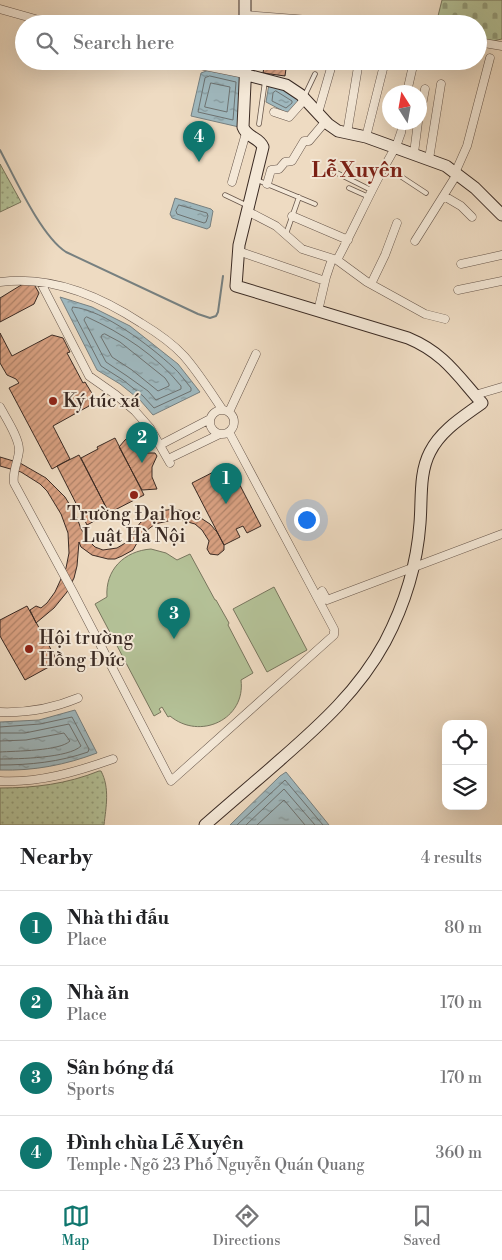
<!DOCTYPE html>
<html lang="en">
<head>
<meta charset="utf-8">
<style>
	body { margin:0; font-family:"Libre Bodoni",serif; background:#f6f6f6; color:#202124 }
	.controls { position:absolute; right:15px; bottom:15px; display:grid; overflow:hidden; border-radius:10px; box-shadow:0 5px 20px #0002 }
	.controls button { width:45px; height:45px; display:grid; place-items:center; padding:0; border:0; border-bottom:1px solid #e0e0e0; background:#fff; color:#202124; font:25px sans-serif }
	.compass { position:absolute; left:382px; top:85px; width:45px; height:45px; border-radius:50%; background:#fff; box-shadow:0 5px 20px #0002; rotate:349deg }
	.you { position:absolute; left:306px; top:519px; width:18px; height:18px; margin:-12px; border:4px solid #fff; border-radius:50%; background:#1a73e8; box-shadow:0 0 0 8px #1a73e833 }
	.badge { display:grid; place-items:center; width:32px; height:32px; border-radius:50%; background:#0f766e; color:#fff; font-size:16px; font-weight:700 }
	.pin { position:absolute; translate:-50% -41px; filter:drop-shadow(0 1px 2px #0008) }
	.pin::after { content:''; position:absolute; top:26px; width:18px; height:15px; background:inherit; clip-path:polygon(0 0,100% 0,50% 100%) }
	.list { margin:0; padding:0; list-style:none }
	h2 { display:flex; justify-content:space-between; align-items:center; height:65px; margin:0; padding:0 20px; font-size:21px }
	h2 small { font-size:16px; font-weight:400; color:#757577 }
	.list li { display:grid; grid-template-columns:32px 1fr auto; gap:15px; align-items:center; box-sizing:border-box; height:75px; padding:0 20px; border-top:1px solid #e0e0e0 }
	.list b { display:block; font-size:19px; white-space:nowrap }
	.list p { margin:0; font-size:16px; white-space:nowrap; color:#757577 }
	.list em { font-size:16px; font-style:normal; color:#757577 }
	.icon { flex:none; width:28px; height:28px; fill:none; stroke:currentColor; stroke-width:2; stroke-linecap:round; stroke-linejoin:round }
	.map { position:relative; flex:none; width:502px; height:825px; overflow:hidden }
	.search { position:absolute; background:#fff; box-shadow:0 5px 20px #0002; left:15px; right:15px; top:15px; height:55px; display:flex; align-items:center; gap:12px; box-sizing:border-box; padding:0 18px; border-radius:28px; color:#757577; font-size:19px }
	.sheet { height:365px; background:#fff }
	nav { display:flex; justify-content:space-around; align-items:center; box-sizing:border-box; height:70px; border-top:1px solid #e0e0e0; background:#fff; font-size:14px; color:#757577 }
	nav a { display:grid; justify-items:center; gap:2px }
	nav .on { color:#0f766e }
	.map>svg:first-child { display:block }
	.grass { fill:url(#grass-dots); stroke:#78765e }
	.cemetery { fill:url(#cemetery-stones); stroke:#78765e }
	.park { fill:#b4c197; stroke:#78765e }
	.water { fill:url(#water-ripples); stroke:#778080 }
	.lines { fill:none; stroke-linecap:round; stroke-linejoin:round }
	.shore { stroke:#6d7271; stroke-width:1 }
	.stream { stroke:#778080; stroke-width:2 }
	.building { fill:url(#building-hatch); stroke:#3b2b24 }
	.lane-casing { stroke:#68574c; stroke-width:5.5 }
	.street-casing { stroke:#68574c; stroke-width:9 }
	.secondary-casing { stroke:#3b2b24; stroke-width:13 }
	.lane { stroke:#f4e8d7; stroke-width:4 }
	.street { stroke:#f4e8d7; stroke-width:8 }
	.secondary { stroke:#f4e8d7; stroke-width:11 }
	.poi-dot { fill:#8f2418; stroke:#f4e8d7; stroke-width:2 }
	.labels { text-anchor:middle; dominant-baseline:central; stroke-width:4; stroke-linejoin:round; paint-order:stroke }
	.poi-label { font-size:19px; fill:#3b2b24; stroke:#f4e8d7; text-anchor:start }
	.quarter-label { font-size:21px; font-weight:bold; fill:#7a1f14; stroke:#f4e8d7 }
</style>
</head>
<body>
<div class="map">
<svg width="502" height="825" viewBox="0 0 502 825">
	<defs>
		<pattern id="grass-dots" width="8" height="8" patternUnits="userSpaceOnUse" patternTransform="scale(1.25)"><rect width="8" height="8" fill="#b4c197"/><path d="M2 2h.1M6 6h.1" fill="none" stroke="#949d7b" stroke-width="1.8" stroke-linecap="round"/></pattern>
		<pattern id="cemetery-stones" width="16" height="16" patternUnits="userSpaceOnUse" patternTransform="scale(1.25)"><rect width="16" height="16" fill="#b4c197"/><path d="M2 7V4a2 2 0 0 1 4 0v3zM10 15v-3a2 2 0 0 1 4 0v3z" fill="#949d7b"/></pattern>
		<pattern id="water-ripples" width="26" height="14" patternUnits="userSpaceOnUse" patternTransform="scale(1.25)"><rect width="26" height="14" fill="#9fb8be"/><path d="M2 4q2-2 4 0t4 0M15 11q2-2 4 0t4 0" fill="none" stroke="#83969a"/></pattern>
		<pattern id="building-hatch" width="6" height="6" patternUnits="userSpaceOnUse" patternTransform="scale(1.25)"><rect width="6" height="6" fill="#d8a081"/><path d="M-1 1l2-2M0 6l6-6M5 7l2-2" fill="none" stroke="#b08369"/></pattern>
	</defs>
	<rect width="100%" height="100%" fill="#eedbc2"/>
	<filter id="stains"><feTurbulence type="fractalNoise" baseFrequency=".004" numOctaves="4"/><feColorMatrix values="0 0 0 0 .2 0 0 0 0 .09 0 0 0 0 .02 0 0 0 .5 -.17"/></filter>
	<radialGradient id="worn" r=".72"><stop offset=".6" stop-color="#630" stop-opacity="0"/><stop offset="1" stop-color="#630" stop-opacity=".3"/></radialGradient>
	<path class="grass" d="M0 164 21 202 0 212Z
		M99 771H101C110 788 106 807 104 825H0V788C34 788 67 784 99 771Z"/>
	<path class="cemetery" d="M442 0H502V39L488 42 478 40V24H436Z"/>
	<path class="park" d="M151 549 166 553 177 560 190 554 215 600H216L229 623 228 625 253 673 241 680C246 719 200 741 170 716L168 717 162 707 159 709 161 712 154 716 95 604 107 597C105 570 124 551 151 549Z
		M274 587 307 650 267 672 233 609Z"/>
	<path class="water" d="M209 70 242 77 239 127 191 116 201 73Z
		M269 84 277 86 301 100 291 111 287 113 266 102Z
		M175 198 211 209 213 211 210 227 207 229 172 218 170 214Z
		M60 297 92 307 130 326 178 364 200 392 153 415 140 400 120 384 97 370Z
		M75 710 97 753C65 765 34 771 0 770V722L39 720Z
		M286 772 329 825H230L280 776Z"/>
	<g class="lines">
		<path class="shore" d="M210 76 236 82 233 120 198 112 205 78Z
			M211 83 230 87 227 112 205 107Z
			M276 91 292 101V103L286 108 272 101 273 93Z
			M179 205 207 213 208 216 206 222 204 223 177 214 176 211Z
			M73 307C104 310 150 346 173 367 180 373 185 381 191 388V391L154 408 143 396 123 380 101 366 72 310Z
			M87 317C122 333 157 356 181 386V389L156 400 148 391 127 376 106 362 84 320 85 318Z
			M105 334 120 342 165 378 169 384V386L158 391 132 370 112 357 101 337 102 335Z
			M0 727 40 724 72 717 89 749 88 752C59 762 30 765 0 765
			M0 733H25L69 724 81 746C69 758 18 759 0 759
			M0 741 26 740 64 733 70 741C60 751 15 751 0 752
			M237 825 285 780 323 825
			M246 825 284 789 315 825
			M257 825 284 800 305 825"/>
		<path class="stream" d="M0 150C15 178 41 236 66 252L198 314 210 318 216 316 218 312 223 276"/>
	</g>
	<path class="building" d="M265 61H287L285 76 263 73Z
		M31 279 39 293 34 304 0 322V298Z
		M0 333 12 356 52 335 63 338 70 352 67 353 83 383 85 382 93 395 89 406 53 426 70 459 52 469 9 388 19 383 16 379 7 375 0 363Z
		M129 437 136 447 146 453H155L157 456 152 467V477L157 489 142 490 119 447 125 440Z
		M115 438 144 495 109 513 81 458 98 449 97 447Z
		M79 455 109 513 87 525 57 466Z
		M0 457 20 463 46 478 65 497 76 515 81 529 90 542 95 547 103 550 117 548 127 542 140 523 146 518 160 511 174 509 193 513 210 524 217 532 224 545V550L218 555 210 554 207 549 209 541 202 530 195 524 177 519 155 524 142 534 133 550 122 556 115 559H108L92 555 81 547 79 542 77 566 74 578 67 592 54 608 36 623 30 610 36 606 41 608 47 603 55 592 66 568 69 553 68 533 61 514 47 491 40 484 21 472 0 466Z
		M229 464 261 526 247 533 243 526 236 529 240 537 224 545 192 483Z
		M27 606 58 662 25 680 0 636V620Z"/>
	<g class="lines">
		<defs>
			<path id="lane" d="M226 24V18
				M304 97 315 74
				M259 124 265 81
				M385 166 426 193
				M335 172 373 191
				M257 180 315 204
				M349 188 369 197
				M225 195 246 205
				M286 234 299 197"/>
			<path id="street" d="M0 9 53 24
				M245 15 360 24
				M478 42 502 46
				M182 61C203 67 225 69 247 75
				M407 92 414 61
				M274 112 289 117 305 99
				M318 113 333 61
				M420 116 425 89
				M347 133 359 61
				M366 137 385 61
				M414 153 418 122
				M429 159 441 84
				M455 173 467 146 490 58
				M232 182 246 133
				M267 184 271 170 279 169 285 162 292 161 304 141H309L325 122
				M444 196 461 206 472 217
				M247 211 276 226 302 249 337 260 367 282 425 314 445 319
				M292 216 348 240
				M415 241 457 174
				M238 251 325 281
				M337 260C353 230 367 199 383 169 392 153 401 141 403 122
				M461 264 502 255
				M0 282C51 275 100 296 141 323 156 332 172 343 184 356 198 372 210 391 222 409
				M41 283 89 376 116 395 135 411 150 428 170 463
				M371 284 385 255 397 223
				M458 290 502 281
				M318 311 326 277 332 259
				M475 395 502 387
				M0 407C6 418 20 439 19 451 18 462 12 472 14 483L73 592 171 781 334 635V629L229 432
				M210 422a12 12 0 1 1 24 0a12 12 0 1 1-24 0Z
				M229 412 256 354
				M160 445 210 419
				M168 459 220 434
				M322 591 327 600 502 534
				M0 712C26 713 54 708 78 698
				M0 781C39 783 76 772 113 759"/>
			<path id="secondary" d="M245 0V24
				M247 75 286 85 301 95 328 124 338 131 366 137 446 166 475 188 502 215
				M205 825C230 803 255 782 280 760 320 725 359 690 385 642 405 604 417 565 420 523 422 499 419 473 430 452 441 430 463 417 482 403 457 375 444 353 408 338L236 286 239 245 263 147C259 137 247 138 243 127L246 61"/>
		</defs>
		<use href="#lane" class="lane-casing"/>
		<use href="#street" class="street-casing"/>
		<use href="#secondary" class="secondary-casing"/>
		<use href="#lane" class="lane"/>
		<use href="#street" class="street"/>
		<use href="#secondary" class="secondary"/>
	</g>
	<g class="poi-dot">
		<circle cx="53" cy="401" r="5"/>
		<circle cx="134" cy="495" r="5"/>
		<circle cx="29" cy="649" r="5"/>
	</g>
	<g class="labels">
		<g class="poi-label">
			<text x="63" y="401">Ký túc xá</text>
			<text x="134" y="514" text-anchor="middle">Trường Đại học<tspan x="134" dy="22">Luật Hà Nội</tspan></text>
			<text x="39" y="638">Hội trường<tspan x="39" dy="22">Hồng Đức</tspan></text>
		</g>
		<g class="quarter-label">
			<text x="357" y="171">Lễ Xuyên</text>
		</g>
	</g>
	<rect width="100%" height="100%" filter="url(#stains)"/>
	<rect width="100%" height="100%" fill="url(#worn)"/>
</svg>
<div class="controls">
<button><svg class="icon" aria-label="locate" viewBox="0 0 24 24"><circle cx="12" cy="12" r="6"/><path d="M12 2v4M12 18v4M2 12h4M18 12h4"/></svg></button>
<button><svg class="icon" aria-label="layers" viewBox="0 0 24 24"><path d="M12 4l9 5-9 5-9-5zM3 14l9 5 9-5"/></svg></button>
</div>
<svg class="compass" viewBox="-18 -18 36 36"><path d="M0-13l5 13h-10z" fill="#e53935"/><path d="M0 13l5-13h-10z" fill="#757577"/></svg>
<div class="you"></div>
<div class="pin badge" style="left:226px;top:504px">1</div>
<div class="pin badge" style="left:142px;top:463px">2</div>
<div class="pin badge" style="left:174px;top:639px">3</div>
<div class="pin badge" style="left:199px;top:162px">4</div>
<div class="search"><svg class="icon" aria-label="search" viewBox="0 0 24 24"><circle cx="10" cy="10" r="6"/><path d="M15 15l6 6"/></svg>Search here</div>
</div>
<section class="sheet">
<h2>Nearby<small>4 results</small></h2>
<ul class="list">
<li><span class="badge">1</span><div><b>Nhà thi đấu</b><p>Place</p></div><em>80 m</em></li>
<li><span class="badge">2</span><div><b>Nhà ăn</b><p>Place</p></div><em>170 m</em></li>
<li><span class="badge">3</span><div><b>Sân bóng đá</b><p>Sports</p></div><em>170 m</em></li>
<li><span class="badge">4</span><div><b>Đình chùa Lễ Xuyên</b><p>Temple · Ngõ 23 Phố Nguyễn Quán Quang</p></div><em>360 m</em></li>
</ul>
</section>
<nav>
<a class="on"><svg class="icon" aria-label="map" viewBox="0 0 24 24"><path d="M3 6l6-2 6 2 6-2v14l-6 2-6-2-6 2zM9 4v14M15 6v14"/></svg>Map</a>
<a><svg class="icon" aria-label="directions" viewBox="0 0 24 24"><path d="M12 3l9 9-9 9-9-9zM9 14v-3h6M13 9l2 2-2 2"/></svg>Directions</a>
<a><svg class="icon" aria-label="saved" viewBox="0 0 24 24"><path d="M7 4h10v16l-5-4-5 4z"/></svg>Saved</a>
</nav>
</body>
</html>
